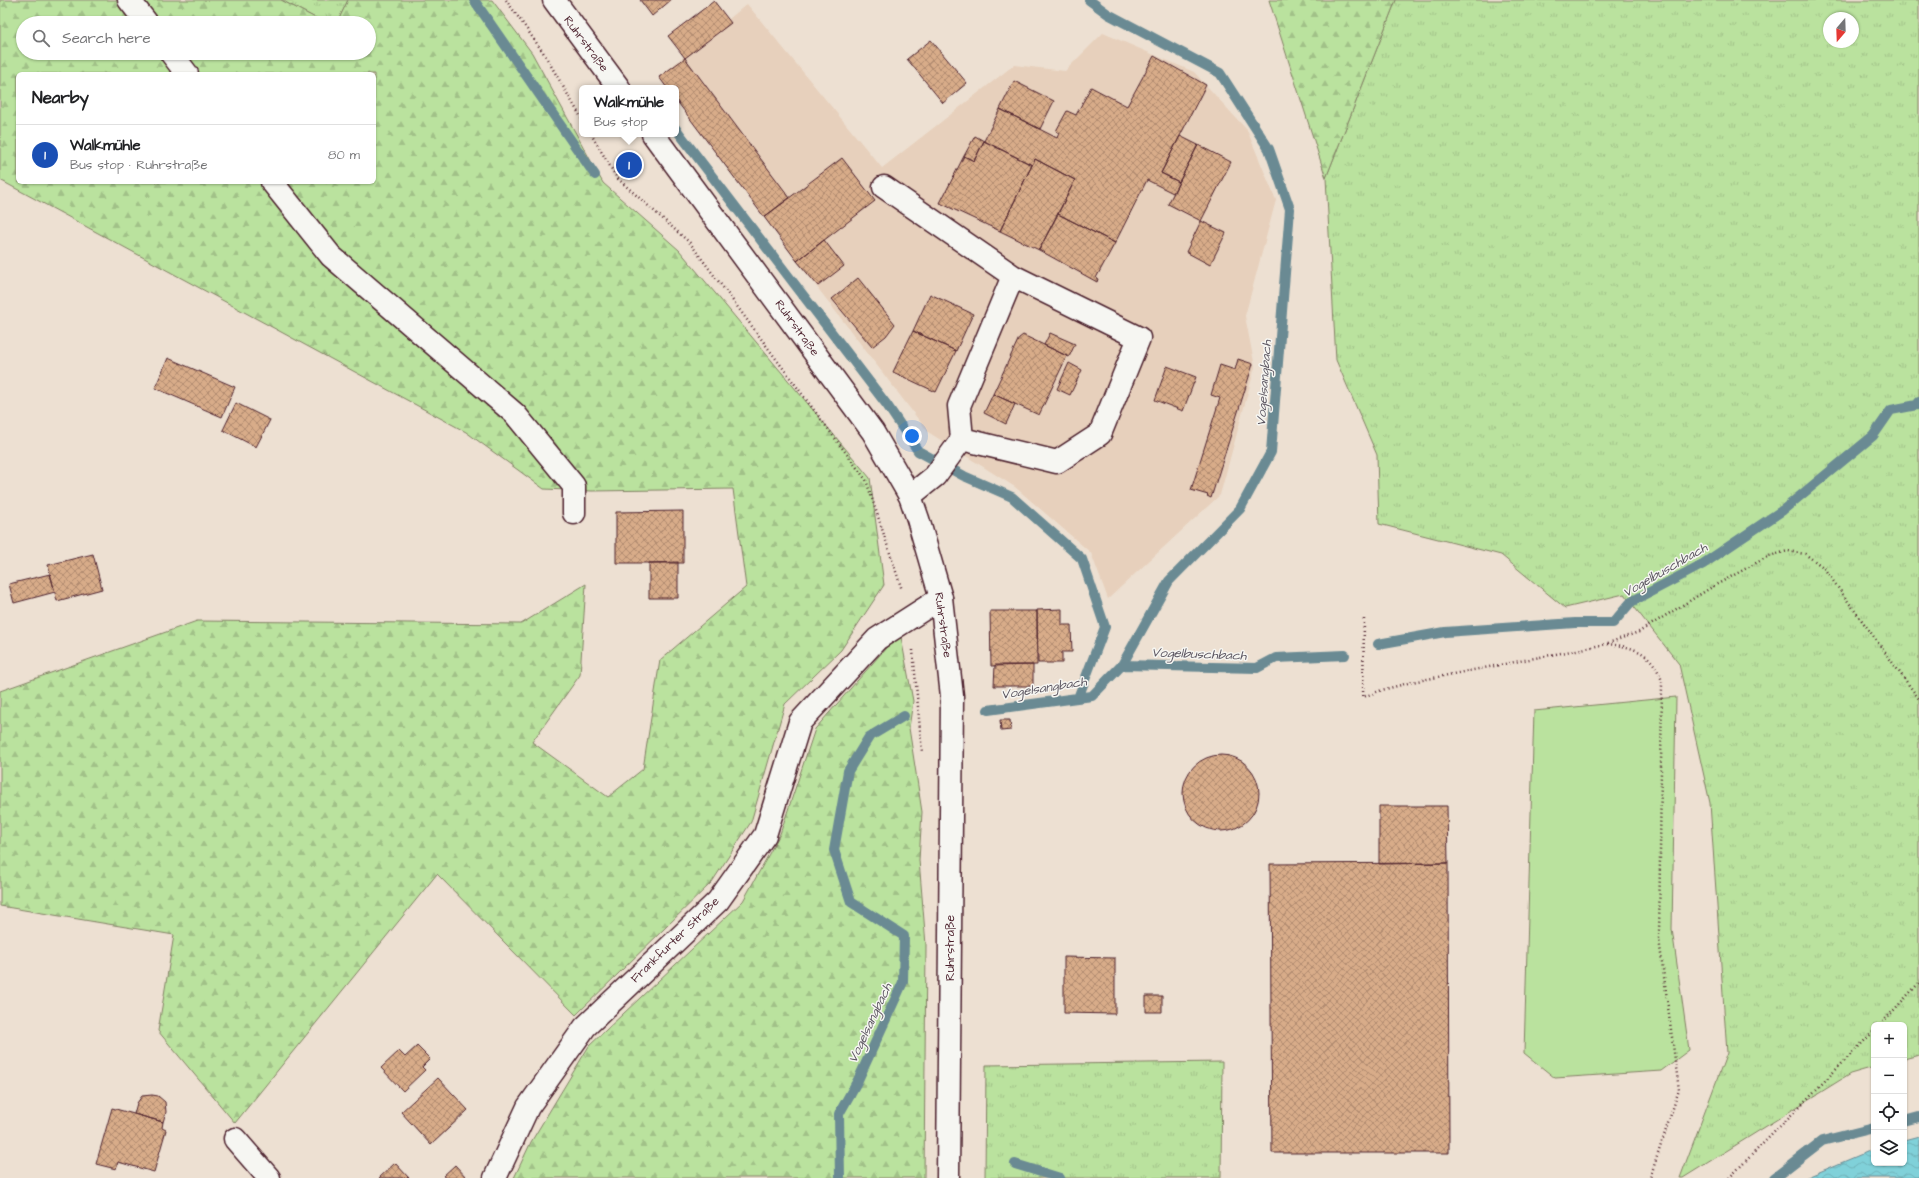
<!DOCTYPE html>
<html lang="en">
<head>
<meta charset="utf-8">
<style>
	body { margin:0; font-family:"Architects Daughter",sans-serif; background:#f6f6f6; color:#202124 }
	.controls { position:absolute; right:12px; bottom:12px; display:grid; overflow:hidden; border-radius:6px; box-shadow:0 1px 3px #0004 }
	.controls button { width:36px; height:36px; display:grid; place-items:center; padding:0; border:0; border-bottom:1px solid #e0e0e0; background:#fff; color:#202124; font:20px sans-serif }
	.compass { position:absolute; left:1823px; top:12px; width:36px; height:36px; border-radius:50%; background:#fff; box-shadow:0 1px 3px #0004; rotate:199deg }
	.you { position:absolute; left:912px; top:436px; width:14px; height:14px; margin:-10px; border:3px solid #fff; border-radius:50%; background:#1a73e8; box-shadow:0 0 0 6px #1a73e833 }
	.badge { display:grid; place-items:center; width:26px; height:26px; border-radius:50%; background:#111827; color:#fff; font-size:13px; font-weight:700 }
	.pin { position:absolute; translate:-50% -50%; border:2px solid #fff; box-shadow:0 1px 4px #0006 }
	.popup { position:absolute; left:579px; top:85px; width:100px; height:52px; box-sizing:border-box; display:grid; place-content:center; border-radius:6px; background:#fff; filter:drop-shadow(0 1px 3px #0005); font-size:13px; white-space:nowrap; color:#757577 }
	.popup b { font-size:15px; color:#202124 }
	.popup::after { content:''; position:absolute; left:50%; top:100%; margin-left:-8px; border:8px solid transparent; border-top-color:#fff }
	.list { margin:0; padding:0; list-style:none }
	h2 { display:flex; justify-content:space-between; align-items:center; height:52px; margin:0; padding:0 16px; font-size:17px }
	h2 small { font-size:13px; font-weight:400; color:#757577 }
	.list li { display:grid; grid-template-columns:26px 1fr auto; gap:12px; align-items:center; box-sizing:border-box; height:60px; padding:0 16px; border-top:1px solid #e0e0e0 }
	.list b { display:block; font-size:15px; white-space:nowrap }
	.list p { margin:0; font-size:13px; white-space:nowrap; color:#757577 }
	.list em { font-size:13px; font-style:normal; color:#757577 }
	.icon { flex:none; width:22px; height:22px; fill:none; stroke:currentColor; stroke-width:2; stroke-linecap:round; stroke-linejoin:round }
	.map { position:relative; flex:none; width:1919px; height:1178px; overflow:hidden }
	.search { position:absolute; background:#fff; box-shadow:0 1px 3px #0004; left:16px; top:16px; width:360px; height:44px; display:flex; align-items:center; gap:10px; box-sizing:border-box; padding:0 14px; border-radius:22px; color:#757577; font-size:15px }
	.panel { position:absolute; background:#fff; box-shadow:0 1px 3px #0004; left:16px; top:72px; width:360px; height:112px; border-radius:6px }
	.map>svg:first-child { display:block }
	.built { fill:#e7d0bc }
	.grass { fill:url(#grass-tufts); stroke:#828064; fill-rule:evenodd }
	.forest { fill:url(#forest-firs); stroke:#828064; fill-rule:evenodd }
	.park { fill:#bae29e; stroke:#828064 }
	.water { fill:url(#water-waves); stroke:#6a8a93 }
	.lines { fill:none; stroke-linecap:round; stroke-linejoin:round }
	.stream { stroke:#6a8a93; stroke-width:10 }
	.building { fill:url(#building-cross-hatch); stroke:#4a1f2b }
	.minor-casing { stroke:#4a1f2b; stroke-width:25 }
	.major-casing { stroke:#4a1f2b; stroke-width:25 }
	.path { stroke:#4a1f2b; stroke-width:2.5; stroke-dasharray:1 3; stroke-linecap:butt }
	.minor { stroke:#f6f6f2; stroke-width:22 }
	.major { stroke:#f6f6f2; stroke-width:22 }
	.labels { text-anchor:middle; dominant-baseline:central; stroke-width:3; stroke-linejoin:round; paint-order:stroke }
	.street-label { font-size:12px; fill:#4a1f2b; stroke:#f6f6f2 }
	.water-label { font-size:13px; font-style:italic; fill:#5a545f; stroke:#f6f6f2 }
</style>
</head>
<body>
<div class="map">
<svg width="1919" height="1178" viewBox="0 0 1919 1178">
	<defs>
		<pattern id="grass-tufts" width="24" height="20" patternUnits="userSpaceOnUse"><rect width="24" height="20" fill="#bae29e"/><path d="M3 7l-1-3M5 7V3M7 7l1-3M15 17l-1-3M17 17v-4M19 17l1-3" fill="none" stroke="#a1c188"/></pattern>
		<pattern id="forest-firs" width="22" height="20" patternUnits="userSpaceOnUse"><rect width="22" height="20" fill="#bae29e"/><path d="M5 1l3.5 6h-7zM16 11l3.5 6h-7z" fill="#a1c188"/></pattern>
		<pattern id="water-waves" width="16" height="10" patternUnits="userSpaceOnUse"><rect width="16" height="10" fill="#80d1d9"/><path d="M0 5q4-4 8 0t8 0" fill="none" stroke="#70b3ba"/></pattern>
		<pattern id="building-cross-hatch" width="8" height="8" patternUnits="userSpaceOnUse"><rect width="8" height="8" fill="#d8ac89"/><path d="M0 0l8 8M0 8l8-8" fill="none" stroke="#b18b70"/></pattern>
	</defs>
	<rect width="100%" height="100%" fill="#ede0d2"/>
	<filter id="ink" filterUnits="userSpaceOnUse"><feTurbulence type="fractalNoise" baseFrequency=".025" numOctaves="2"/><feDisplacementMap in="SourceGraphic" scale="8" xChannelSelector="R" yChannelSelector="G"/><feConvolveMatrix kernelMatrix="1 2 1 2 8 2 1 2 1" color-interpolation-filters="sRGB"/></filter>
	<g filter="url(#ink)">
		<path class="built" d="M747 4 882 168 1014 65 1065 71 1103 33 1194 72 1247 130 1276 200 1245 316 1255 367 1220 495 1108 599 1091 553 1015 487 928 432 797 261 676 88H667L659 77Z"/>
		<path class="grass" d="M281 0H348L337 23H325Z
			M1396 0H1919V1055L1904 1059V1025H1874V1067L1850 1074 1683 1178H1680L1727 1053 1710 803 1679 664 1624 594 1565 608 1501 555 1379 524 1377 455 1336 360 1326 178ZM1829 18H1853V42H1829Z
			M1222 1062 1221 1178H985L986 1065Z"/>
		<path class="forest" d="M0 0H281L325 23H23V53H369V23H337L348 0H492L532 53 603 183 679 250 870 478 884 585 841 650 785 704 751 822 712 882 576 1015 437 874 235 1123 158 1031 174 935 0 906V691L197 621 521 624 586 584 580 675 532 742 608 797 643 769 660 660 746 587 733 489 592 491 544 489 466 432 0 180ZM18 74H374V182H18Z
			M1269 0H1396L1326 178Z
			M900 632 913 701 909 728 922 812 919 860 926 945 924 1178H514L531 1142 589 1046 743 901 780 834 815 729Z"/>
		<path class="park" d="M1676 697 1672 929 1689 1050 1661 1071 1555 1078 1524 1053 1534 711Z"/>
		<path class="water" d="M1919 1137V1178H1805L1874 1149V1163H1904V1141Z"/>
		<g class="lines">
			<path class="stream" d="M474 0 595 175
				M676 129 887 405 918 451 964 476 1012 497 1082 559 1105 627 1078 698
				M1378 644 1445 632 1575 623H1613L1631 602 1703 564 1783 510 1873 436 1891 410 1917 405 1919 402
				M1122 665 1257 668 1276 658 1345 655
				M988 710 1092 696 1122 665 1169 581 1240 509 1271 452 1290 209 1269 149 1220 73 1108 14 1089 0
				M1904 1121 1919 1117
				M1015 1164 1060 1178
				M840 1178 839 1114 858 1080 903 982 904 936 851 902 834 850 848 771 869 737 904 716
				M1774 1178 1822 1141 1874 1128"/>
		</g>
		<path class="building" d="M640 0H671L652 16Z
			M714 1 731 23 685 58 668 36Z
			M931 40 967 83 943 103 907 59Z
			M1154 56 1206 85 1161 173 1179 182 1173 193 1147 180 1115 243 1058 214 1075 180 1035 159 1032 165 984 141 1000 109 1057 138 1059 133 1056 131 1067 111 1076 115 1091 87 1127 106Z
			M685 58 790 198 764 217 676 100V88H667L659 77Z
			M1014 81 1054 101 1040 129 1000 109Z
			M975 136 984 141 974 161 964 156Z
			M1180 136 1198 145 1179 182 1161 173Z
			M984 141 1032 165 1000 231 940 203 964 156 974 161Z
			M1198 145 1231 162 1201 221 1168 204Z
			M842 158 875 201 797 261 764 217Z
			M1035 159 1075 180 1039 250 1000 231Z
			M1058 214 1115 243 1096 278 1098 279 1097 282 1039 250Z
			M1201 221 1226 233 1210 265 1186 252Z
			M824 240 844 266 818 286 797 261Z
			M858 278 895 324 886 336 872 347 832 299Z
			M930 294 973 314 956 351 913 331Z
			M913 331 956 351 936 392 893 372Z
			M1050 333 1075 344 1069 357 1044 345Z
			M1023 335 1067 356 1039 415 993 394 1019 338Z
			M168 358 235 387 222 417 155 388Z
			M1238 359 1253 364 1211 498 1207 496 1208 495 1191 490 1220 398 1211 395 1220 365 1235 370Z
			M1069 363 1082 370 1070 395 1057 389Z
			M1167 366 1196 377 1183 411 1155 400Z
			M993 394 1015 404 1006 424 984 413Z
			M236 403 270 420 256 447 223 430Z
			M683 511V563H616V512Z
			M93 554 102 589 57 601 48 565Z
			M678 562V598H649V563Z
			M50 574 55 592 14 603 9 584Z
			M1062 609V625H1071L1072 652H1062V663H1038L1037 610Z
			M990 611H1037V665L991 666Z
			M995 665H1033V686H994Z
			M1000 720H1010L1011 730 1001 731Z
			M1183 793a38 38 0 1 1 76 0a38 38 0 1 1-76 0Z
			M1379 806H1447L1448 863 1379 864Z
			M1448 863 1449 1153H1272L1270 864Z
			M1064 957 1115 958V1014L1064 1013Z
			M1146 996H1162V1012H1146Z
			M417 1046 430 1059 422 1067 425 1070 403 1091 381 1068 399 1051 405 1057Z
			M438 1078 468 1110 431 1145 401 1112Z
			M152 1095 158 1096 165 1102 166 1112 163 1122 134 1114 137 1103 142 1096Z
			M112 1108 163 1122 162 1128 166 1130 154 1172 118 1162 116 1169 96 1164Z
			M395 1163 409 1178H379Z
			M455 1165 467 1178H446L443 1176Z"/>
		<g class="lines">
			<defs>
				<path id="minor" d="M129 0 147 23
					M171 53 187 74
					M272 182 331 256 515 414 574 486V513
					M884 187 1013 276 1139 338 1100 434 1057 462 962 439 959 406 1013 276
					M910 496 935 476 962 439
					M235 1139 269 1178
					M495 1178 528 1107 585 1027 718 901 765 835 800 722 877 639 941 598"/>
				<path id="major" d="M554 0 619 88
					M653 134 873 432 910 496 918 519 941 598 952 696 948 1178"/>
			</defs>
			<use href="#minor" class="minor-casing"/>
			<use href="#major" class="major-casing"/>
			<path class="path" d="M506 0 543 52 582 119
				M591 134 617 178 690 243 866 480 902 590
				M1364 619 1363 697 1382 690 1412 682 1607 644C1635 647 1652 652 1662 681L1659 939 1679 1090 1650 1178
				M1608 643 1639 632 1712 587 1769 556 1788 551 1805 554 1823 567 1919 699
				M913 650 922 752
				M1880 1025 1919 983
				M1729 1178 1874 1031"/>
			<use href="#minor" class="minor"/>
			<use href="#major" class="major"/>
		</g>
	</g>
	<g class="labels">
		<g class="street-label">
			<text transform="translate(586 44) rotate(53)">Ruhrstraße</text>
			<text transform="translate(797 328) rotate(54)">Ruhrstraße</text>
			<text transform="translate(943 625) rotate(82)">Ruhrstraße</text>
			<text transform="translate(675 940) rotate(-44)">Frankfurter Straße</text>
			<text transform="translate(950 948) rotate(-90)">Ruhrstraße</text>
		</g>
		<g class="water-label">
			<text transform="translate(1264 383) rotate(-86)">Vogelsangbach</text>
			<text transform="translate(1665 570) rotate(-30)">Vogelbuschbach</text>
			<text transform="translate(1199 654) rotate(2)">Vogelbuschbach</text>
			<text transform="translate(1044 688) rotate(-9)">Vogelsangbach</text>
			<text transform="translate(870 1023) rotate(-65)">Vogelsangbach</text>
		</g>
	</g>
</svg>
<div class="controls">
<button>+</button>
<button>−</button>
<button><svg class="icon" aria-label="locate" viewBox="0 0 24 24"><circle cx="12" cy="12" r="6"/><path d="M12 2v4M12 18v4M2 12h4M18 12h4"/></svg></button>
<button><svg class="icon" aria-label="layers" viewBox="0 0 24 24"><path d="M12 4l9 5-9 5-9-5zM3 14l9 5 9-5"/></svg></button>
</div>
<svg class="compass" viewBox="-18 -18 36 36"><path d="M0-13l5 13h-10z" fill="#e53935"/><path d="M0 13l5-13h-10z" fill="#757577"/></svg>
<div class="you"></div>
<div class="pin badge" style="left:629px;top:165px;background:#1a4fb4">1</div>
<div class="popup"><b>Walkmühle</b>Bus stop</div>
<div class="search"><svg class="icon" aria-label="search" viewBox="0 0 24 24"><circle cx="10" cy="10" r="6"/><path d="M15 15l6 6"/></svg>Search here</div>
<section class="panel">
<h2>Nearby<small></small></h2>
<ul class="list">
<li><span class="badge" style="background:#1a4fb4">1</span><div><b>Walkmühle</b><p>Bus stop · Ruhrstraße</p></div><em>80 m</em></li>
</ul>
</section>
</div>
</body>
</html>
